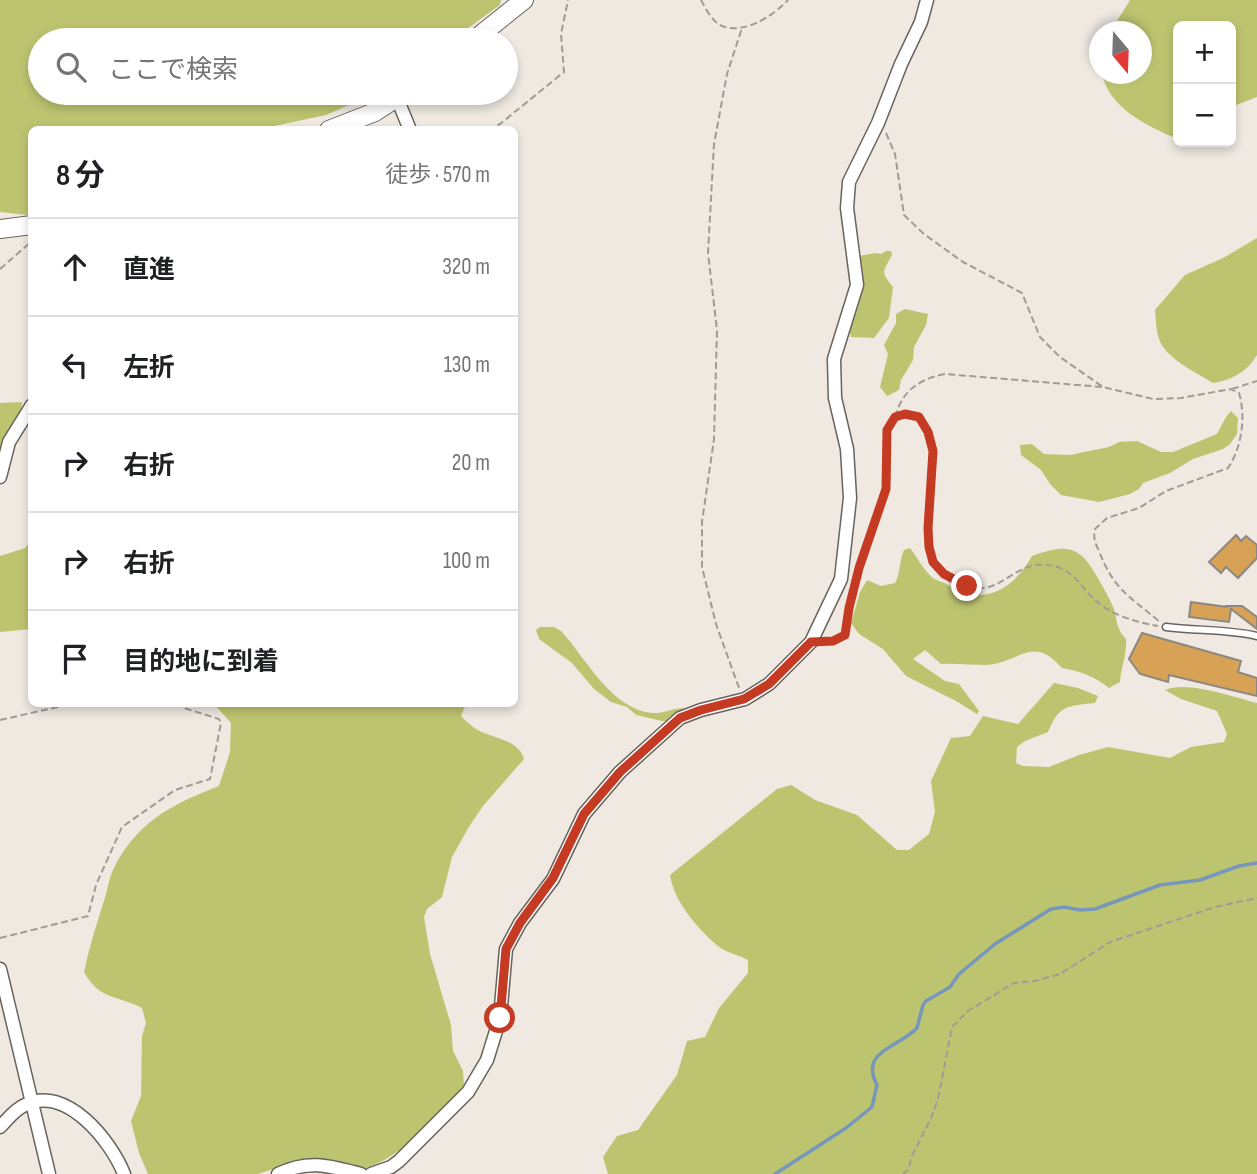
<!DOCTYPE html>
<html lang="ja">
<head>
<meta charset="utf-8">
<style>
	body { margin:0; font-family:"Sofia Sans Condensed","Noto Sans JP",sans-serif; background:#f2f2f2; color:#202124 }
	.controls { position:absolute; right:21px; top:21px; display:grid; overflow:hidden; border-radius:10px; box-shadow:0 4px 10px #0003 }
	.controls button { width:63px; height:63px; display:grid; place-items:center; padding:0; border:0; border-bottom:2px solid #e0e0e0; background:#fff; color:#202124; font:35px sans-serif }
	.compass { position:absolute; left:1089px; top:21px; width:63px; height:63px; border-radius:50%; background:#fff; box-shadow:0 4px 10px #0003; rotate:161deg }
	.stop { position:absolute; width:21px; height:21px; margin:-16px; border:5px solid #c53a22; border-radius:50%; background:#fff }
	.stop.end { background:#c53a22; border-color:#fff; box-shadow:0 2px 7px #0008 }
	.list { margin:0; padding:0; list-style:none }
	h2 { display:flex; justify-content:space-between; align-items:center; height:91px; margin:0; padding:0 28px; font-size:30px }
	h2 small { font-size:23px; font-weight:400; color:#757577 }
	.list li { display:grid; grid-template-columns:46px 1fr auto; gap:21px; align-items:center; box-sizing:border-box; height:98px; padding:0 28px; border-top:2px solid #e0e0e0 }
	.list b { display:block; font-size:26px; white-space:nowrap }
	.list em { font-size:23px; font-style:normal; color:#757577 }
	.icon { flex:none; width:38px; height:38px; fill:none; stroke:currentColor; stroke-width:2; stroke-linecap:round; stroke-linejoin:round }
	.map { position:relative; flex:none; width:1257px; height:1174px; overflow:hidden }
	.search { position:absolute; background:#fff; box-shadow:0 4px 10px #0003; left:28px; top:28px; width:490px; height:77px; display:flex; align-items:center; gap:18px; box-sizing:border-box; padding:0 24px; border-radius:38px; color:#757577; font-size:26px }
	.panel { position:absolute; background:#fff; box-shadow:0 4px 10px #0003; left:28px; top:126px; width:490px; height:581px; border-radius:10px }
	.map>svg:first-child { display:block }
	.green { fill:#bdc470 }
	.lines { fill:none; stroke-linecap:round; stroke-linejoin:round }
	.stream { stroke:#7796bb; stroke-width:3.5 }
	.building { fill:#d8a256; stroke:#8c8780; stroke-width:2 }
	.lane-casing { stroke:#68635d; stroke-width:9 }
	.street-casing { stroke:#68635d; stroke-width:15 }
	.secondary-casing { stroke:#68635d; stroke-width:20 }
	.path { stroke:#9f9b95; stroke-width:2; stroke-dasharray:7 3.5; stroke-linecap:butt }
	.lane { stroke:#fff; stroke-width:6 }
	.street { stroke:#fff; stroke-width:12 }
	.secondary { stroke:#fff; stroke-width:18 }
	.route { stroke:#c53a22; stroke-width:9 }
</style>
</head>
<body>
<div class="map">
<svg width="1257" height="1174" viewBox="0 0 1257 1174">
	<rect width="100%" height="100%" fill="#efe9e2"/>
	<path class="green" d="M0 0H501L500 5 464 31 445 40H40V93H377L326 115 260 129 32 130 31 213 27 215 0 212Z
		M1130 0H1257V97L1231 107V26H1178V135L1173 137C1145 125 1109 107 1102 74H1142V32L1111 31Z
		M1257 238V355C1247 372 1232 380 1213 383 1196 372 1166 359 1159 339 1156 331 1156 319 1155 310L1185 275 1223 258Z
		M886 251H891L892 255C883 272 880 271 893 287L889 318 874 338 851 337 849 328 858 304 859 256 875 253 881 254Z
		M905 309 928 314 926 325 914 347 913 360 901 380 899 390 887 396 880 387 888 354 884 345 896 323V314Z
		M22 402C21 421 3 436 0 456V403Z
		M1231 411 1238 418 1237 434 1230 444 1223 449 1193 459 1170 473 1143 483 1139 489 1130 494 1099 502 1061 495 1050 484 1041 470 1021 455 1020 445 1032 444 1044 454 1070 455 1109 447 1119 442 1137 441 1161 452H1173L1217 434 1226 417Z
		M31 541V629L0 632V556L25 548Z
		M910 548C917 557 924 571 933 578 937 581 944 582 948 585 984 606 1012 591 1032 556 1069 543 1080 546 1099 580 1104 589 1110 599 1114 609 1117 621 1117 630 1126 639 1127 656 1121 666 1120 682L1109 688C1094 676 1080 671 1062 668 1032 634 1020 663 986 665 971 665 956 663 941 664L925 650 913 659 945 681 959 684 979 711 977 714 956 701 906 676 883 649 859 634 851 623 860 592 867 580 881 586 895 583C901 572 899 561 904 550Z
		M540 627H554L561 631C586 658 611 709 652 713 663 714 674 708 684 708L669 721H662L636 715 627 707 611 702 594 689 572 663 539 639 536 630Z
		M1054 683 1078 688 1098 696 1095 703C1067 706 1059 705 1048 732L1025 741 1017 747 1016 763 1023 766 1049 767 1079 755 1108 747 1170 758 1191 747 1224 742 1227 734 1217 711 1181 699 1165 690C1185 680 1234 697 1257 703V1174H608L603 1157 617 1136 638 1130 677 1075 687 1041 705 1037 719 1008 748 973V960C739 955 727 953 718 946 698 929 674 902 670 875L777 789 791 785 815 800 857 815 897 850H909L929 834 935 812 931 781 951 738 970 736 983 716 1018 724Z
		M214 704H466L461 716C466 721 472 727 478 730 494 739 518 739 524 759L483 806 470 825 452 857 442 897 427 909 424 917 430 954 451 1025 453 1051 463 1071 464 1086C440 1114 402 1157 366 1168L307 1158 258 1174H148L139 1153 131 1121 141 1096 142 1036 146 1023 142 1008C117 995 99 1000 84 972 89 948 96 926 103 904 107 893 108 882 112 872 135 823 170 805 219 786L230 752 231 723Z"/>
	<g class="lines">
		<path class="stream" d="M775 1174 846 1128 872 1107 877 1085C859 1051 898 1048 917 1028L923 1005 926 1001 950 987 959 974 995 944 1051 909 1064 907 1080 910 1095 909 1160 885 1200 880 1239 866 1257 863"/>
	</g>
	<path class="building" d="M1236 535 1241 541 1246 536 1257 545V558L1238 578 1226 567 1221 573 1209 562Z
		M1191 602 1227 607 1225 606H1242L1257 617V629L1231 609 1229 622 1189 617Z
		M1142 633 1241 661 1238 672 1257 678V696L1169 675 1168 682 1140 674 1129 659Z"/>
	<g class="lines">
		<defs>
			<path id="lane" d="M1166 627C1197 631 1227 629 1257 636"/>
			<path id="street" d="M397 98 410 130
				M0 477 9 442 32 405
				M0 969 49 1174
				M0 1127C7 1120 15 1109 25 1105 66 1084 111 1141 124 1174
				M278 1174C309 1159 330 1166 361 1174
				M371 1174 391 1167 399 1161 468 1092 487 1060 500 1018 506 949 520 923 553 879 584 814 620 772 680 718 701 710 745 699 769 684 811 642 841 579 850 498 847 449 835 398 834 359 857 285 847 208 849 182 878 123 901 64 921 22 927 0"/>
			<path id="secondary" d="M474 40 524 0
				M329 130 375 112 404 93
				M0 229 32 225"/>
		</defs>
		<use href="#lane" class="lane-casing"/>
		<use href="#street" class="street-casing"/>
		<use href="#secondary" class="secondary-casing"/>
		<path class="path" d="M701 0C706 9 712 22 722 26 745 35 774 15 788 0
			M488 130 500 124 564 72 561 34 568 0
			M886 133 895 154 904 215 924 234 963 262 1022 293 1040 337 1060 357 1103 387 1153 399 1181 398 1231 389 1239 393C1246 417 1242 447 1228 468L1166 491 1139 508 1107 518 1095 529C1093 537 1095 543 1099 551 1114 590 1129 596 1160 622
			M0 269 32 241
			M1232 389 1257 381
			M895 417C902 391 919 379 945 374L1102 387
			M826 641 845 635 849 608 859 568 886 489 887 431 895 417 905 414 919 417C924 425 929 432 931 441 940 477 913 537 938 568 945 576 954 581 965 585 1002 600 1014 556 1054 566 1074 571 1080 586 1094 599 1110 615 1136 622 1158 626
			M739 688 716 624 702 567V522L714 439 716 366 717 330 708 253 714 144 727 74 742 28
			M0 720 71 704
			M0 938 88 916 96 885 122 827 175 790 210 779 221 723 219 719 184 708 181 704
			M903 1174 909 1169 911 1158 931 1118 938 1099 952 1027 968 1011 1014 983 1035 981 1060 974 1110 942 1215 907 1257 898"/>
		<use href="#lane" class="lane"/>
		<use href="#street" class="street"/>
		<use href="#secondary" class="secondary"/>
	</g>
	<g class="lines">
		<path class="route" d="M500 1018 506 949 520 923 553 878 584 814 620 772 680 718 701 710 744 699 769 684 811 642 833 641 845 635 849 608 859 568 886 489 887 430 895 417 905 414 919 417 928 432 933 451 928 528 929 547 933 562 944 574 967 586"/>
	</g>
</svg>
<div class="controls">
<button>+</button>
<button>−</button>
</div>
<svg class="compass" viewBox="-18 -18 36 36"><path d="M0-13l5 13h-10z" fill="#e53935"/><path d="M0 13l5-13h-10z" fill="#757577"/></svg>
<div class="stop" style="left:500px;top:1018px"></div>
<div class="stop end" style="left:967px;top:586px"></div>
<div class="search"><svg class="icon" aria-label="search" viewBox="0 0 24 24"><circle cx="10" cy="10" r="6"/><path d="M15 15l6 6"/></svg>ここで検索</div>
<section class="panel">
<h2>8 分<small>徒歩 · 570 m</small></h2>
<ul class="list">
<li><svg class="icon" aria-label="ahead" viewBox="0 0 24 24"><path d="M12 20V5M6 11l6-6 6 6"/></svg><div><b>直進</b></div><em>320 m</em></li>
<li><svg class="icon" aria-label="left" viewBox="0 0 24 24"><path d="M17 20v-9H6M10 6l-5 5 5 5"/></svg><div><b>左折</b></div><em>130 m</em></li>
<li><svg class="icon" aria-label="right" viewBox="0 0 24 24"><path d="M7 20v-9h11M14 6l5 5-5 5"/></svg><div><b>右折</b></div><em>20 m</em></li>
<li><svg class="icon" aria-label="right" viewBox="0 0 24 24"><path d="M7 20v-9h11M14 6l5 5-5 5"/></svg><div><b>右折</b></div><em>100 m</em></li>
<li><svg class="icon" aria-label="arrive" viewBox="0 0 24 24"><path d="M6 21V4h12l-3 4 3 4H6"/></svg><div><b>目的地に到着</b></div></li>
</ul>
</section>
</div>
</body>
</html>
